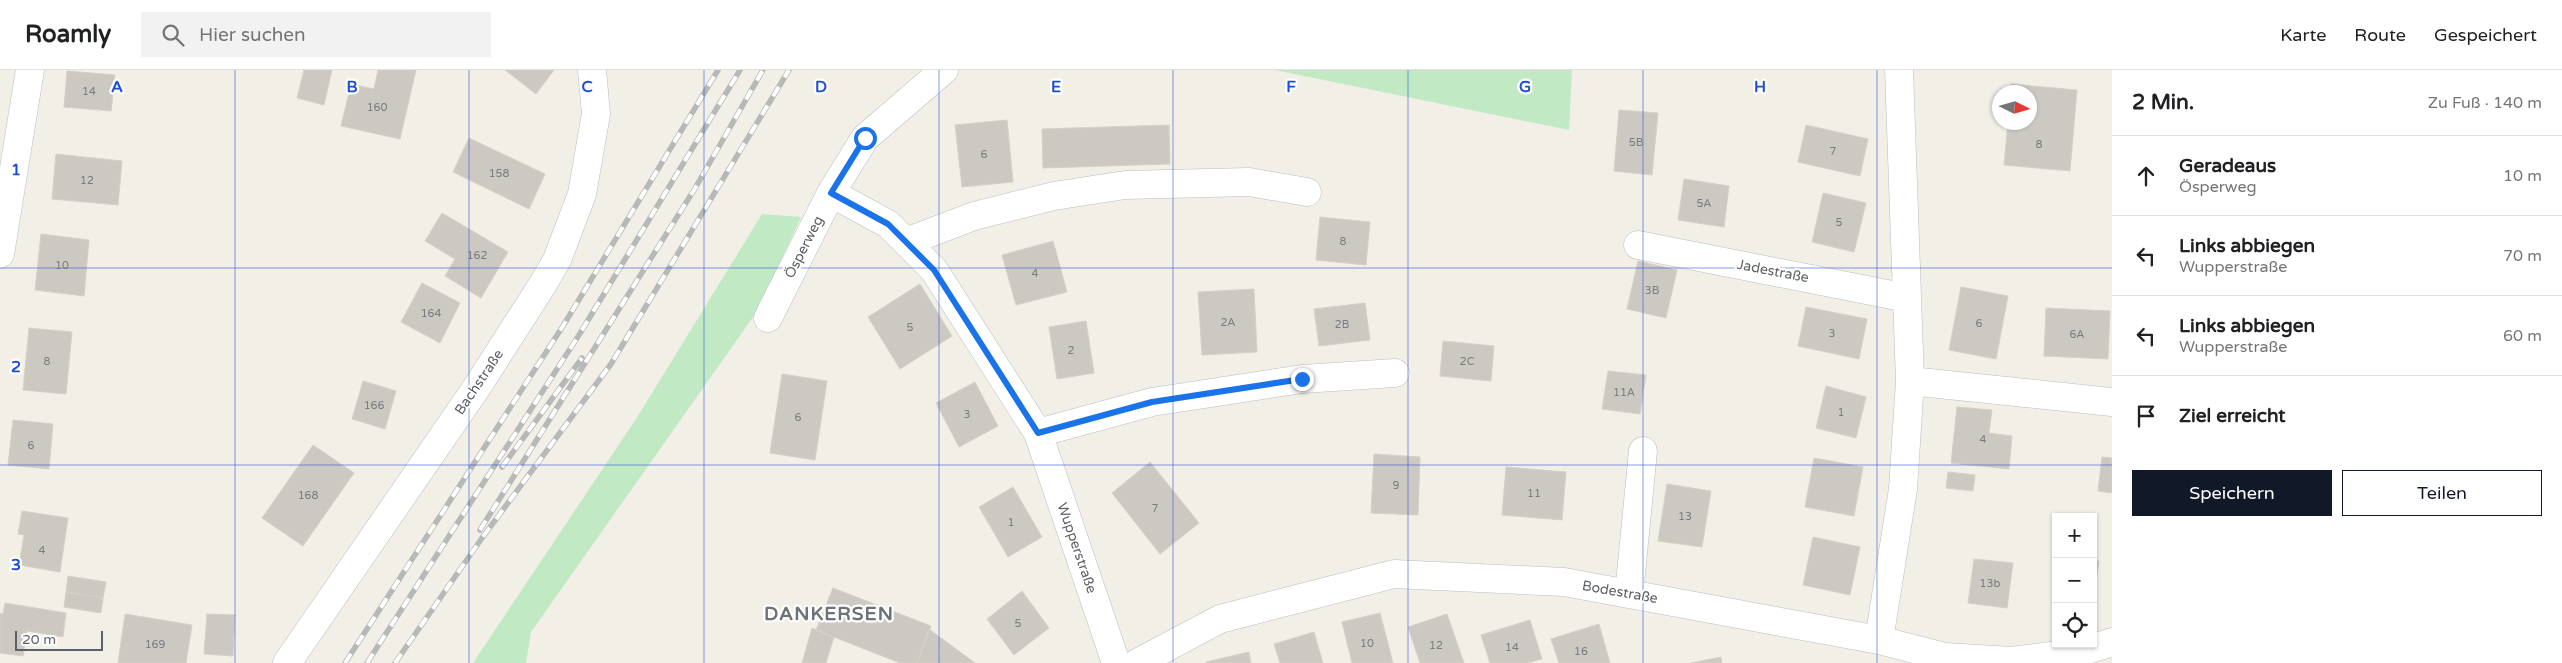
<!DOCTYPE html>
<html lang="de">
<head>
<meta charset="utf-8">
<style>
	body { margin:0; font-family:"Varela Round",sans-serif; background:#f2f2f2; color:#202124 }
	.controls { position:absolute; right:15px; bottom:15px; display:grid; overflow:hidden; border-radius:0px; box-shadow:0 1px 4px #0004 }
	.controls button { width:45px; height:45px; display:grid; place-items:center; padding:0; border:0; border-bottom:1px solid #e0e0e0; background:#fff; color:#202124; font:25px sans-serif }
	.compass { position:absolute; left:1992px; top:15px; width:45px; height:45px; border-radius:50%; background:#fff; box-shadow:0 1px 4px #0004; rotate:95deg }
	.scale { position:absolute; left:15px; bottom:12px; width:88px; box-sizing:border-box; padding-left:5px; border:2px solid #5d6167; border-top:0; font-size:14px; line-height:18px; white-space:nowrap; color:#5d6167; -webkit-text-stroke:4px #fff; paint-order:stroke }
	.stop { position:absolute; width:15px; height:15px; margin:-11px; border:4px solid #1a73e8; border-radius:50%; background:#fff }
	.stop.end { background:#1a73e8; border-color:#fff; box-shadow:0 1px 5px #0008 }
	.list { margin:0; padding:0; list-style:none }
	h2 { display:flex; justify-content:space-between; align-items:center; height:65px; margin:0; padding:0 20px; font-size:21px }
	h2 small { font-size:16px; font-weight:400; color:#757577 }
	.list li { display:grid; grid-template-columns:32px 1fr auto; gap:15px; align-items:center; box-sizing:border-box; height:80px; padding:0 20px; border-top:1px solid #e0e0e0 }
	.list b { display:block; font-size:19px; white-space:nowrap }
	.list p { margin:0; font-size:16px; white-space:nowrap; color:#757577 }
	.list em { font-size:16px; font-style:normal; color:#757577 }
	.actions { display:flex; gap:10px; padding:15px 20px }
	.actions a { flex:1; padding:11px 0; border:1px solid #111827; border-radius:0px; text-align:center; font-size:18px; color:#111827 }
	.actions .main { background:#111827; color:#fff }
	.icon { flex:none; width:28px; height:28px; fill:none; stroke:currentColor; stroke-width:2; stroke-linecap:round; stroke-linejoin:round }
	.map { position:relative; flex:none; width:2112px; height:593px; overflow:hidden }
	header { display:flex; align-items:center; gap:30px; box-sizing:border-box; height:70px; padding:0 25px; background:#fff; border-bottom:1px solid #e0e0e0 }
	header strong { font-size:24px }
	nav { display:flex; gap:28px; margin-inline-start:auto; font-size:18px }
	.search { width:350px; height:45px; background:#f2f2f2; display:flex; align-items:center; gap:12px; box-sizing:border-box; padding:0 18px; border-radius:0px; color:#757577; font-size:19px }
	main { display:flex }
	aside { flex:1; background:#fff }
	.map>svg:first-child { display:block }
	.green { fill:#c1e9c3 }
	.building { fill:#ccc9c3; stroke:#d6d1c4 }
	.lines { fill:none; stroke-linecap:round; stroke-linejoin:round }
	.minor-casing { stroke:#babdc2; stroke-width:29 }
	.minor { stroke:#fff; stroke-width:28 }
	.rail-casing { stroke:#b7b8b8; stroke-width:5.5 }
	.rail { stroke:#fff; stroke-width:4; stroke-dasharray:11; stroke-linecap:butt }
	.route { stroke:#1a73e8; stroke-width:6 }
	.grid { fill:none; stroke:#1d4ed8; stroke-width:1; stroke-opacity:0.55 }
	.labels { text-anchor:middle; dominant-baseline:central; stroke-width:4.5; stroke-linejoin:round; paint-order:stroke }
	.number-label { font-size:11px; fill:#797b7e }
	.street-label { font-size:14px; fill:#5d6167; stroke:#fff }
	.district-label { font-size:19px; font-weight:bold; letter-spacing:1px; fill:#6e7379; stroke:#fff }
	.grid-label { font-size:16px; text-anchor:middle; font-weight:bold; fill:#1d4ed8; stroke:#fff; stroke-width:4.5; stroke-linejoin:round; paint-order:stroke }
</style>
</head>
<body>
<header>
<strong>Roamly</strong>
<div class="search"><svg class="icon" aria-label="search" viewBox="0 0 24 24"><circle cx="10" cy="10" r="6"/><path d="M15 15l6 6"/></svg>Hier suchen</div>
<nav><a>Karte</a><a>Route</a><a>Gespeichert</a></nav>
</header>
<main>
<div class="map">
<svg width="2112" height="593" viewBox="0 0 2112 593">
	<rect width="100%" height="100%" fill="#f1efe6"/>
	<path class="green" d="M1275 0H1572L1569 60Z
		M762 144 801 147 758 240 531 562 526 593H473L638 346Z"/>
	<path class="building" d="M304 0H332L324 35 297 28Z
		M378 0H416L400 69 341 56 351 14 374 19Z
		M505 0H554L536 24Z
		M67 1 115 5 111 41 64 37Z
		M2011 14 2077 20 2070 101 2004 95 2008 52H2030V22H2011Z
		M1619 40 1658 43 1652 105 1614 101Z
		M1007 50 1013 112 962 117 955 55Z
		M1169 55 1170 94 1043 98 1042 59Z
		M1806 55 1868 69 1860 106 1798 92Z
		M469 68 545 104 529 139 453 102Z
		M56 84 122 91 118 135 52 129Z
		M1684 109 1729 116 1724 157 1678 150Z
		M1823 123 1866 133 1854 182 1812 172Z
		M442 143 508 182 481 228 445 206 455 189 425 171Z
		M1320 147 1370 152 1366 195 1316 190Z
		M41 164 89 170 84 226 35 220Z
		M1053 171 1067 222 1016 235 1002 185Z
		M1638 191 1677 200 1666 248 1627 239Z
		M422 213 460 233 440 273 401 252Z
		M920 214 952 266 900 299 868 247Z
		M1961 217 2008 226 1996 289 1949 280Z
		M1254 219 1257 282 1202 285 1198 222Z
		M1365 233 1370 270 1319 276 1314 239Z
		M1806 237 1867 249 1859 289 1798 276Z
		M2046 238 2110 241 2108 289 2044 286Z
		M1086 251 1094 303 1057 309 1049 257Z
		M29 258 72 262 66 324 23 320Z
		M1443 271 1494 276 1491 311 1440 306Z
		M1608 301 1646 305 1640 344 1602 339Z
		M782 304 827 311 815 390 770 383Z
		M363 311 396 321 385 359 352 349Z
		M975 312 998 356 959 377 936 333Z
		M1826 316 1866 327 1856 368 1816 358Z
		M1957 337 1992 340 1989 363 2012 366 2009 399 1951 393Z
		M13 350 53 354 49 399 8 395Z
		M313 375 354 403 303 476 262 448Z
		M1374 384 1420 387 1418 445 1371 443Z
		M2102 387 2112 388V423L2098 421Z
		M1814 388 1863 397 1854 446 1805 437Z
		M1150 392 1199 453 1160 484 1112 423Z
		M1506 397 1566 402 1562 450 1502 445Z
		M1948 402 1975 405 1973 421 1946 418Z
		M1667 414 1711 421 1702 477 1658 471Z
		M1013 417 1042 467 1008 487 979 437Z
		M22 441 68 448 60 502 19 495 24 465 18 464Z
		M1813 467 1860 477 1850 525 1803 515Z
		M1974 489 2013 493 2007 538 1968 533Z
		M2093 490 2099 491 2093 531Z
		M68 506 106 512 103 528 66 522Z
		M833 518 931 556 917 593H900L816 560Z
		M1022 521 1049 558 1014 585 987 549Z
		M66 522 103 528 101 543 64 537Z
		M5 533 66 543 63 567 27 561 23 586 0 583V543L3 544Z
		M1380 543 1393 593H1352L1342 552Z
		M125 544 192 555 186 593H118Z
		M207 544 235 545 233 586 204 584Z
		M1447 544 1464 593H1420L1408 557Z
		M1530 550 1542 589 1527 593H1490L1481 565Z
		M1599 554 1610 593H1559L1551 569Z
		M812 558 834 567 826 593H802Z
		M929 559 975 593H917Z
		M1314 562 1323 593H1280L1274 574Z
		M1249 582 1251 593H1207L1206 592Z
		M1721 587 1722 593H1691Z"/>
	<g class="lines">
		<defs>
			<path id="minor" d="M831 123 888 154 934 200 1038 363 1116 593
				M906 172 974 146 1054 126 1125 115 1249 112 1307 122
				M1638 175 1907 228
				M0 184 30 0
				M768 248 831 123 865 68 944 0
				M1910 311 2112 332
				M1038 363 1152 332 1302 309 1395 303
				M1629 524 1643 381
				M1879 570 1903 419 1910 311 1899 0
				M287 593 477 317 543 214 557 190 582 124 596 44 592 0
				M1137 593 1220 549 1394 504 1564 512 1879 570 1945 587 2011 591 2081 582 2112 572"/>
		</defs>
		<use href="#minor" class="minor-casing"/>
		<use href="#minor" class="minor"/>
		<defs>
			<path id="rail" d="M502 397 582 288
				M480 460 694 120 763 0
				M345 593 563 256 718 0
				M367 593 579 265 740 0
				M395 593 482 468 611 294 789 0"/>
		</defs>
		<use href="#rail" class="rail-casing"/>
		<use href="#rail" class="rail"/>
	</g>
	<g class="lines">
		<path class="route" d="M865 68 831 123 888 154 934 200 1038 363 1152 332 1302 309"/>
	</g>
	<path class="grid" d="M235 0V593M469 0V593M704 0V593M939 0V593M1173 0V593M1408 0V593M1643 0V593M1877 0V593M0 198H2112M0 395H2112"/>
	<g class="labels">
		<g class="number-label">
			<text x="89" y="21">14</text>
			<text x="377" y="37">160</text>
			<text x="1636" y="72">5B</text>
			<text x="2039" y="74">8</text>
			<text x="1833" y="81">7</text>
			<text x="984" y="84">6</text>
			<text x="499" y="103">158</text>
			<text x="87" y="110">12</text>
			<text x="1704" y="133">5A</text>
			<text x="1839" y="152">5</text>
			<text x="1343" y="171">8</text>
			<text x="477" y="185">162</text>
			<text x="62" y="195">10</text>
			<text x="1035" y="203">4</text>
			<text x="1652" y="220">3B</text>
			<text x="431" y="243">164</text>
			<text x="1228" y="252">2A</text>
			<text x="1979" y="253">6</text>
			<text x="1342" y="254">2B</text>
			<text x="910" y="257">5</text>
			<text x="1832" y="263">3</text>
			<text x="2077" y="264">6A</text>
			<text x="1071" y="280">2</text>
			<text x="47" y="291">8</text>
			<text x="1467" y="291">2C</text>
			<text x="1624" y="322">11A</text>
			<text x="374" y="335">166</text>
			<text x="1841" y="342">1</text>
			<text x="967" y="344">3</text>
			<text x="798" y="347">6</text>
			<text x="1983" y="369">4</text>
			<text x="31" y="375">6</text>
			<text x="1396" y="415">9</text>
			<text x="1534" y="423">11</text>
			<text x="308" y="425">168</text>
			<text x="1155" y="438">7</text>
			<text x="1685" y="446">13</text>
			<text x="1011" y="452">1</text>
			<text x="42" y="480">4</text>
			<text x="1990" y="513">13b</text>
			<text x="1018" y="553">5</text>
			<text x="1367" y="573">10</text>
			<text x="155" y="574">169</text>
			<text x="1436" y="575">12</text>
			<text x="1512" y="577">14</text>
			<text x="1581" y="581">16</text>
		</g>
		<g class="street-label">
			<text transform="translate(804 177) rotate(-63)">Ösperweg</text>
			<text transform="translate(1773 201) rotate(11)">Jadestraße</text>
			<text transform="translate(479 312) rotate(-56)">Bachstraße</text>
			<text transform="translate(1077 478) rotate(71)">Wupperstraße</text>
			<text transform="translate(1620 522) rotate(10)">Bodestraße</text>
		</g>
		<g class="district-label">
			<text x="829" y="544">DANKERSEN</text>
		</g>
	</g>
	<g class="grid-label">
		<text x="117" y="22">A</text>
		<text x="352" y="22">B</text>
		<text x="587" y="22">C</text>
		<text x="821" y="22">D</text>
		<text x="1056" y="22">E</text>
		<text x="1291" y="22">F</text>
		<text x="1525" y="22">G</text>
		<text x="1760" y="22">H</text>
		<text x="16" y="105">1</text>
		<text x="16" y="302">2</text>
		<text x="16" y="500">3</text>
	</g>
</svg>
<div class="controls">
<button>+</button>
<button>−</button>
<button><svg class="icon" aria-label="locate" viewBox="0 0 24 24"><circle cx="12" cy="12" r="6"/><path d="M12 2v4M12 18v4M2 12h4M18 12h4"/></svg></button>
</div>
<svg class="compass" viewBox="-18 -18 36 36"><path d="M0-13l5 13h-10z" fill="#e53935"/><path d="M0 13l5-13h-10z" fill="#757577"/></svg>
<div class="scale">20 m</div>
<div class="stop" style="left:865px;top:68px"></div>
<div class="stop end" style="left:1302px;top:309px"></div>
</div>
<aside>
<h2>2 Min.<small>Zu Fuß · 140 m</small></h2>
<ul class="list">
<li><svg class="icon" aria-label="ahead" viewBox="0 0 24 24"><path d="M12 20V5M6 11l6-6 6 6"/></svg><div><b>Geradeaus</b><p>Ösperweg</p></div><em>10 m</em></li>
<li><svg class="icon" aria-label="left" viewBox="0 0 24 24"><path d="M17 20v-9H6M10 6l-5 5 5 5"/></svg><div><b>Links abbiegen</b><p>Wupperstraße</p></div><em>70 m</em></li>
<li><svg class="icon" aria-label="left" viewBox="0 0 24 24"><path d="M17 20v-9H6M10 6l-5 5 5 5"/></svg><div><b>Links abbiegen</b><p>Wupperstraße</p></div><em>60 m</em></li>
<li><svg class="icon" aria-label="arrive" viewBox="0 0 24 24"><path d="M6 21V4h12l-3 4 3 4H6"/></svg><div><b>Ziel erreicht</b></div></li>
</ul>
<div class="actions"><a class="main">Speichern</a><a>Teilen</a></div>
</aside>
</main>
</body>
</html>
